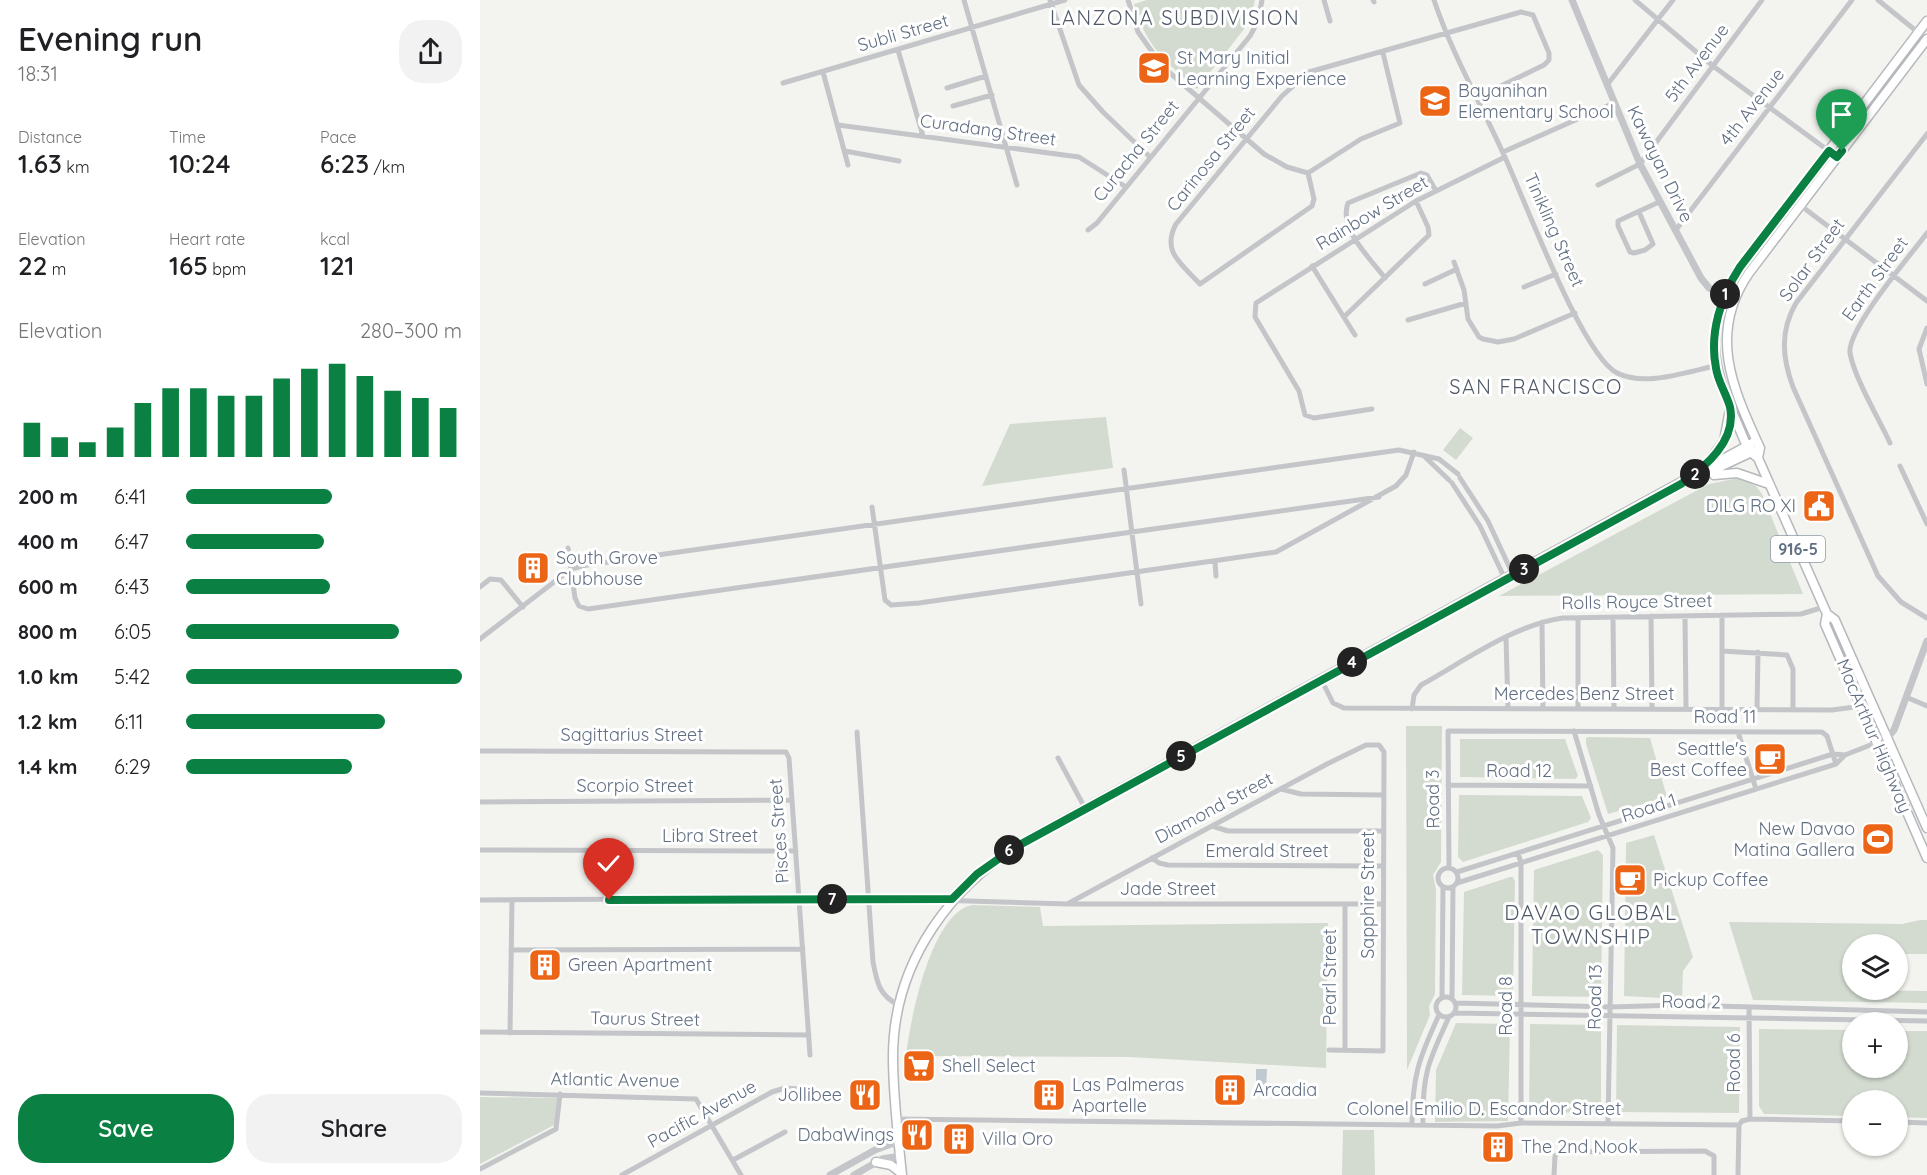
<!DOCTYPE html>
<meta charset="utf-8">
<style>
:root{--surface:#fff;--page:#f2f2f2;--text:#202124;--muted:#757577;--accent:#0b8043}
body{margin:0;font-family:Quicksand,sans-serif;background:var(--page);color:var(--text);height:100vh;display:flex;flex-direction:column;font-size:22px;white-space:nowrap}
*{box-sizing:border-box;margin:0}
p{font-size:20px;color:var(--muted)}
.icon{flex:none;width:33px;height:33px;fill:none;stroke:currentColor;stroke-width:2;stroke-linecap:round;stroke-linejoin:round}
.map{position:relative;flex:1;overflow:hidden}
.side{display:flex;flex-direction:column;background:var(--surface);width:480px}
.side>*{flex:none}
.controls{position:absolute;left:1362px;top:934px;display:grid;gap:12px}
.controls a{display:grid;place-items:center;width:66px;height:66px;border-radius:50%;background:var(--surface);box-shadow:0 2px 4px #0004;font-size:30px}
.pin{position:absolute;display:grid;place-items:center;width:51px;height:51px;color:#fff;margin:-62px -26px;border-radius:50% 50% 50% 0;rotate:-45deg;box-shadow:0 0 6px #0007}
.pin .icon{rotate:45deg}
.km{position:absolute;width:30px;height:30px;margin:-15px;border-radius:50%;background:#222;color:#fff;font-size:16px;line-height:30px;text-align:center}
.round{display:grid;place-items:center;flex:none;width:63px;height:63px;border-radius:24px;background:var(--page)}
.head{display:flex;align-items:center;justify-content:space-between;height:102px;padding:0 18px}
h1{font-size:33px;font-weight:600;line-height:45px}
.stats{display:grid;grid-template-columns:repeat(3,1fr);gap:9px;height:102px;padding:6px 18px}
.stats div{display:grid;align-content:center}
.stats b{font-size:26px;font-weight:600}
.stats small{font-size:16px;font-weight:400}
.stats p{font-size:16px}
.chart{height:168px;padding:12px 18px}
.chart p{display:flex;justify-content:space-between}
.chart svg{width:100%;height:108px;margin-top:6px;stroke:var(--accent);stroke-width:6}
.cta{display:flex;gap:12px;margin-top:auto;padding:12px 18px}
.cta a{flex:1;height:69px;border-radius:24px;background:var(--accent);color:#fff;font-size:24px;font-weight:600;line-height:69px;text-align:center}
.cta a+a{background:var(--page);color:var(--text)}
ul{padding:0 18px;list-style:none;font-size:20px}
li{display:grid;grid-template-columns:96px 72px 1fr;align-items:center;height:45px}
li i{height:15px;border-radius:8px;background:var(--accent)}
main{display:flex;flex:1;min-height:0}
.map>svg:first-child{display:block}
</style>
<main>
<section class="side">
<div class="head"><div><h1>Evening run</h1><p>18:31</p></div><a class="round"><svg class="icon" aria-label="share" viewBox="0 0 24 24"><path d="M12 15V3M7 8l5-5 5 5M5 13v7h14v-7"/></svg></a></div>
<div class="stats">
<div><p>Distance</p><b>1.63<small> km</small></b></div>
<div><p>Time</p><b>10:24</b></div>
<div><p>Pace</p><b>6:23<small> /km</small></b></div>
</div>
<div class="stats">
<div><p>Elevation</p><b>22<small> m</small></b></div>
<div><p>Heart rate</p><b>165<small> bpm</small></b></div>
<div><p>kcal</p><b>121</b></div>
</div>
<div class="chart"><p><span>Elevation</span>280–300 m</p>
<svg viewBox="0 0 160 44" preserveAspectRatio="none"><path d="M5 44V30M15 44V36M25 44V38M35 44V32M45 44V22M55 44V16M65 44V16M75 44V19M85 44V19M95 44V12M105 44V8M115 44V6M125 44V11M135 44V17M145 44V20M155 44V24"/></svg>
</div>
<ul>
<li><b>200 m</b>6:41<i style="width:53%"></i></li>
<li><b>400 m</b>6:47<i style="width:50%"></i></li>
<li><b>600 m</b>6:43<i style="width:52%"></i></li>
<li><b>800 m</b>6:05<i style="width:77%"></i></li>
<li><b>1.0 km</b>5:42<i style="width:100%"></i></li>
<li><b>1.2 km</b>6:11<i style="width:72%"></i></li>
<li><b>1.4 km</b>6:29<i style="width:60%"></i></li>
</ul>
<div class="cta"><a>Save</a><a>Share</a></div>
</section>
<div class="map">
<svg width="1447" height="1175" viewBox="0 0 1447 1175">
<rect width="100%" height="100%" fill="#f3f4ef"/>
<path fill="#d3dbd0" d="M667 0H775L771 17 765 28 717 89C685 62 666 46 654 4Z
M626 417 633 468 502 486 530 424Z
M980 428 993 438 976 460 963 450Z
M1258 478 1276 486 1282 494 1323 594 1019 596 1229 484Z
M926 726H962L961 862 953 875 956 889 955 994 949 1006 950 1015 927 1070Z
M1109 737 1170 738 1187 797 1128 814 1106 744V738Z
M980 739H1085L1098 776 1095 779 980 777Z
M979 795 1102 796 1111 818 1108 822 983 862 978 857Z
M1174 835 1213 957 1203 971 1202 999 1144 996 1146 843Z
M1118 850 1123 855 1121 997 1052 996 1054 870Z
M1030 877H1033L1035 882 1033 996 982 995 984 892Z
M492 905 560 907 563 926 848 923 846 1068 650 1057 426 1056C430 1020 451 913 492 905Z
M1440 920H1447V954H1418V945H1372V990L1447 991V1003L1273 1000 1249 922 1422 924Z
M976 1023 1030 1024 1028 1121 955 1122 956 1070Z
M1050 1024 1121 1025V1113L1049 1112Z
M1137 1025 1260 1027 1259 1113 1136 1112Z
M1279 1029 1372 1030V1068H1418V1031H1447V1118L1418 1117V1101H1372V1116L1284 1114 1279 1106Z
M0 1097 77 1098 76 1124 0 1164Z
M863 1130H894L895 1175H862Z"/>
<path fill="#c0c9d0" d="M776 1069H787L786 1091H776Z"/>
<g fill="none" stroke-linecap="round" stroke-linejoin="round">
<defs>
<path id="primary" d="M1447 21 1256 273C1223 329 1232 368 1257 423 1263 436 1266 450 1278 458L1347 614 1355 620 1447 828
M1278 458 1280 448C1253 389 1227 334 1269 273L1447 39
M1227 464 1244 441 1250 409
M1234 475 1257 473 1289 484
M1210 481 1274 451
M1347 614 1345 624 1447 858
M396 1162 411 1165 421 1173
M422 1175C418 1136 413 1096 413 1057 413 961 472 882 553 837L1276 441"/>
</defs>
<use href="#primary" stroke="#b5b8bc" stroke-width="11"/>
<path stroke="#c3c5c9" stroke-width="5" d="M484 0 537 185
M570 0 599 85 623 112 670 157
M648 0 658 32 683 67 784 154 807 167 828 173
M844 0 850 21
M893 0 894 2
M954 0C972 54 1000 102 1023 153 1044 197 1101 354 1137 373 1165 387 1206 372 1235 366
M1155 0 1233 66 1357 157
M1398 0 1440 34
M418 50 443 136
M343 72 368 165
M303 83 585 0
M1127 85 1193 0
M467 88 506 76
M473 106 512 95
M358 125 599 157 646 187
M1447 134 1316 303C1300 331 1302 357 1313 387L1398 576 1421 602 1447 618
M365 151 419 161
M1023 152 1134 103
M828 173 834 199 832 206 720 284C702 264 681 252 696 224L802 96 829 72 1041 12 1053 15 1069 53V60L1064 65 996 98
M828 173 881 139 920 123 903 53
M1118 185 1160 164 1282 0
M1312 199 1447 301
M1159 212 1173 244 1165 250 1154 253 1150 252 1138 226V221L1179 202
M608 230 617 223 770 36 778 21 782 0
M1195 231 1372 0
M974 262 984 290 988 319 999 337 1003 339 1018 342 1034 339 1095 313
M832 266 875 335
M905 278C891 259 858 229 868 203L941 173 947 175 956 191
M945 284 977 269
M1044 287 1076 274
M865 316 949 235 948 227 936 201
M928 320 986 303
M1447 328 1439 349 1447 384
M892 409 834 418 825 415 819 391 775 317 776 303 936 201 1025 157
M1410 443C1399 419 1374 377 1370 353 1367 329 1430 256 1447 233
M944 456 969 480
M1420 466 1447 524
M644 470 661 604
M980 478 1008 521 1033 575
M972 483 1000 526 1025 579
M392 507 405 600 411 605 439 603 796 552 916 486 926 475 934 452
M88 548 95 598 99 606 108 609 899 497
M735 562 736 576
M0 587 10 579 21 580 43 607
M1242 615V709
M1171 616 1172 709
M1205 616 1206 709
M1133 617 1134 709
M1062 622 1063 709
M1026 638 1028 709
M0 639 91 569 107 565 919 450 959 459 978 474
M1242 651 1307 655 1313 669V710
M841 679 853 703 864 708 1352 710 1382 706
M1426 697 1447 706
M932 709 934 695 941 685C983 662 1035 624 1083 618L1321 614 1344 607
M1098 709V618
M1277 710 1278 652
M1094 731 1119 815 1133 848 1128 1123
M377 732 393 962C397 982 399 996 419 1005
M1258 732 1276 789
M0 751 306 752 309 758 330 1055
M578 758 605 808
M968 785 1111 786
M801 789 821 794 904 795
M0 802 311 800
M732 826 748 831H903
M0 850 316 851
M1038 853 1041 863V1123
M672 858 679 863 688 865 903 866
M969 867 968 731 1342 732 1347 736 1356 764
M958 878a10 10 0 1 1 20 0a10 10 0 1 1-20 0Z
M977 872 1353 754 1365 755 1398 742
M977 883 1356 764 1365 755
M0 900 390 898 588 904H903
M589 903 847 764 886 745H899L904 752 903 1051 849 1050
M31 950 323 949
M956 1007a10 10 0 1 1 20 0a10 10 0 1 1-20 0Z
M962 997 963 887
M972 999 973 887
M975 1003 1130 1007 1198 1005 1447 1012
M1269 1007 1270 1119
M975 1013 1447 1021
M0 1032 329 1035
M30 1033 32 900
M865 1050V904
M0 1093 216 1099 261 1175
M417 1119 1017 1126 1041 1123 1259 1125 1262 1121 1270 1119 1372 1121
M1418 1122 1447 1123
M932 1125C932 1077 939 1058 959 1015
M943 1125C942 1075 948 1062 969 1017
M253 1160 305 1132
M0 1169 76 1129 80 1094
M142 1175 292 1092 305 1088 319 1089
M1074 1175 1075 1156 1080 1152 1225 1151 1234 1156V1175
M1258 1175 1259 1125"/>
<path stroke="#c3c5c9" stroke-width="7" d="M1092 0 1160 164 1221 278 1229 288 1244 296
M1398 742 1408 737 1414 730 1447 641
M350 1175 395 1150 419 1141
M374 1175 402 1159 420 1156"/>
<use href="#primary" stroke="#fff" stroke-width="8"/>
</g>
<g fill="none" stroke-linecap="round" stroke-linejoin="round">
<defs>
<path id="route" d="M129 900 472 899 497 874 534 848 1201 484C1225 467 1257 441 1250 407 1246 393 1238 382 1236 368 1229 333 1241 296 1260 267L1349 151 1357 157 1362 151"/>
</defs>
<use href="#route" stroke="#fff" stroke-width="12"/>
<use href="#route" stroke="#0b8043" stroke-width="8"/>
</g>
<defs>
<symbol id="school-square" viewBox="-11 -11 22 22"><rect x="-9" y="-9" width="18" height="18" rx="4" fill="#ec6516" stroke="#fff"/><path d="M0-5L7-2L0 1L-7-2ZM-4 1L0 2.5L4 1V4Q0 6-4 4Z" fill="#fff"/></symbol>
<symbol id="civic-square" viewBox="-11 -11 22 22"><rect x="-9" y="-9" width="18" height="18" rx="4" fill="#ec6516" stroke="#fff"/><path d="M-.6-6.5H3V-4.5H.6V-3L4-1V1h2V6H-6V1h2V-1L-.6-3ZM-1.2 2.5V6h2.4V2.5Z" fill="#fff"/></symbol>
<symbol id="building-square" viewBox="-11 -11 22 22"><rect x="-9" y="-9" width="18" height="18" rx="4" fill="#ec6516" stroke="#fff"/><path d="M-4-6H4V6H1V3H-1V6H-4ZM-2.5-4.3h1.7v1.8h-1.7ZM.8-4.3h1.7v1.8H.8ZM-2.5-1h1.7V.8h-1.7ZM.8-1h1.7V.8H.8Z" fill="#fff"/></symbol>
<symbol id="cafe-square" viewBox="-11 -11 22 22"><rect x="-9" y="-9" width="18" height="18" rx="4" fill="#ec6516" stroke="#fff"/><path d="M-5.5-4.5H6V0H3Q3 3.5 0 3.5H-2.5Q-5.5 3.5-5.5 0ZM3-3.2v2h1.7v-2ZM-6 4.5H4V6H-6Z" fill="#fff"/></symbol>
<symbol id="stadium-square" viewBox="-11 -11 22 22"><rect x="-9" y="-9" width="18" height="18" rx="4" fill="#ec6516" stroke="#fff"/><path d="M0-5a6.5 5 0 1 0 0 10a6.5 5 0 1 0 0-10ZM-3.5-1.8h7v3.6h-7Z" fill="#fff"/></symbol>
<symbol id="supermarket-square" viewBox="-11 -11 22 22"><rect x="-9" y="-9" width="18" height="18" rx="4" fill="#ec6516" stroke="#fff"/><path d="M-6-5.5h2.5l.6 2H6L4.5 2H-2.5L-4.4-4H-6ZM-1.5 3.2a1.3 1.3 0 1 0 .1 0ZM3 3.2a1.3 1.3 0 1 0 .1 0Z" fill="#fff"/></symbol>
<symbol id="restaurant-square" viewBox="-11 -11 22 22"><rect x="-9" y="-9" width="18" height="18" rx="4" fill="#ec6516" stroke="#fff"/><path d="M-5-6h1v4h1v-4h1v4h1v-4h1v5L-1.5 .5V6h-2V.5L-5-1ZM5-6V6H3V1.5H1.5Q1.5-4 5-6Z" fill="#fff"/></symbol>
</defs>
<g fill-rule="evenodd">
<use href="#school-square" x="655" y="49" width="38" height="38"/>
<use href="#school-square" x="936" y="82" width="38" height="38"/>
<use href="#civic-square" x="1320" y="487" width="38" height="38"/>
<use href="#building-square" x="34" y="549" width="38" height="38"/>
<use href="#cafe-square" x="1271" y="740" width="38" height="38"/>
<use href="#stadium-square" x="1379" y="820" width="38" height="38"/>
<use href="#cafe-square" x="1131" y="861" width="38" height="38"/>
<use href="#building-square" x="46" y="946" width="38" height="38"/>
<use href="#supermarket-square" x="420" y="1047" width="38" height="38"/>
<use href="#building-square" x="731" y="1071" width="38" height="38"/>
<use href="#restaurant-square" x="366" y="1076" width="38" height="38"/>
<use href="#building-square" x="550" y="1076" width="38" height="38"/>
<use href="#restaurant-square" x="418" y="1116" width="38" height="38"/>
<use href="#building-square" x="460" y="1120" width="38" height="38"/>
<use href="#building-square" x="999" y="1128" width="38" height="38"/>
</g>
<g text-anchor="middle" stroke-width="6" stroke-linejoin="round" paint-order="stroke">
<rect fill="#fff" stroke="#909aa8" stroke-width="1.5" x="1291" y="536" width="54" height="26" rx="4.5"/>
<g font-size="16" font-weight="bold" fill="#616f82">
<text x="1318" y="555">916-5</text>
</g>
<g font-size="18" fill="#616f82" stroke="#fff">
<text transform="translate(423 33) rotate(-16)" y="6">Subli Street</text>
<text transform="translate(1217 63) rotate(-53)" y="6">5th Avenue</text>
<text transform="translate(1272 107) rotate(-52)" y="6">4th Avenue</text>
<text transform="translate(508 130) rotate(8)" y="6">Curadang Street</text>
<text transform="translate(656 151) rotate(-51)" y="6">Curacha Street</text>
<text transform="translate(731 159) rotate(-51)" y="6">Carinosa Street</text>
<text transform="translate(1180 164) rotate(64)" y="6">Kawayan Drive</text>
<text transform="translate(892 213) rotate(-31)" y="6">Rainbow Street</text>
<text transform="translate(1074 230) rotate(66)" y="6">Tinikling Street</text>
<text transform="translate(1332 260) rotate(-54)" y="6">Solar Street</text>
<text transform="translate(1395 279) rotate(-54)" y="6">Earth Street</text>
<text transform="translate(1157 602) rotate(-1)" y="6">Rolls Royce Street</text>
<text x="1104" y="700">Mercedes Benz Street</text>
<text x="1245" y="723">Road 11</text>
<text x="152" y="741">Sagittarius Street</text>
<text transform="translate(1394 736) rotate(67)" y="6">MacArthur Highway</text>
<text x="1039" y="777">Road 12</text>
<text x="155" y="792">Scorpio Street</text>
<text transform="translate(953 799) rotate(-91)" y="6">Road 3</text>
<text transform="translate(734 808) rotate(-28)" y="6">Diamond Street</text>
<text transform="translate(1169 808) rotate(-18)" y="6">Road 1</text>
<text transform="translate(299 831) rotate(-94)" y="6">Pisces Street</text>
<text x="230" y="842">Libra Street</text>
<text x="787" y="857">Emerald Street</text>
<text x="688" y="895">Jade Street</text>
<text transform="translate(888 895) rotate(-90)" y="6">Sapphire Street</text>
<text transform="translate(850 977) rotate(-90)" y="6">Pearl Street</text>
<text transform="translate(1115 997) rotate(-89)" y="6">Road 13</text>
<text transform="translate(1211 1002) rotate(1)" y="6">Road 2</text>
<text transform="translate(1026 1006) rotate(-90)" y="6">Road 8</text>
<text transform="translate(165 1019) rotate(1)" y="6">Taurus Street</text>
<text transform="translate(1254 1063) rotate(-90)" y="6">Road 6</text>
<text transform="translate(135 1080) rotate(1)" y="6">Atlantic Avenue</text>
<text x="1004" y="1115">Colonel Emilio D. Escandor Street</text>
<text transform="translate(222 1114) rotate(-29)" y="6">Pacific Avenue</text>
</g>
<g font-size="18" fill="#616f82" stroke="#fff" text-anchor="start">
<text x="697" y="64">St Mary Initial<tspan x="697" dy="21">Learning Experience</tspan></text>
<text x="978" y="97">Bayanihan<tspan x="978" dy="21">Elementary School</tspan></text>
<text x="1316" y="512" text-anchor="end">DILG RO XI</text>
<text x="76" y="564">South Grove<tspan x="76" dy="21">Clubhouse</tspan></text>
<text x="1267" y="755" text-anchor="end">Seattle's<tspan x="1267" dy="21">Best Coffee</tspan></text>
<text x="1375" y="835" text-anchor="end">New Davao<tspan x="1375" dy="21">Matina Gallera</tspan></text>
<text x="1173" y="886">Pickup Coffee</text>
<text x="88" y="971">Green Apartment</text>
<text x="462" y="1072">Shell Select</text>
<text x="592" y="1091">Las Palmeras<tspan x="592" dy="21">Apartelle</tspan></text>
<text x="773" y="1096">Arcadia</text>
<text x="362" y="1101" text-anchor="end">Jollibee</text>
<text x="414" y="1141" text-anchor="end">DabaWings</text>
<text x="502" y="1145">Villa Oro</text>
<text x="1041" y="1153">The 2nd Nook</text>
</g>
<g font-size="20" letter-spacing="1.5" fill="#4f5967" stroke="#fff">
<text x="695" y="25">LANZONA SUBDIVISION</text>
<text x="1056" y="394">SAN FRANCISCO</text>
</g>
<g font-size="21" letter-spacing="1.5" fill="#4f5967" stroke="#fff">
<text x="1111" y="920">DAVAO GLOBAL<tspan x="1111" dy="24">TOWNSHIP</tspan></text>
</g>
</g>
</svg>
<div class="controls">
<a><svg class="icon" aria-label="layers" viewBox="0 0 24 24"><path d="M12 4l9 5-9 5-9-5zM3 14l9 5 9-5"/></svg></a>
<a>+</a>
<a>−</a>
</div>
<div class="pin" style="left:1362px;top:151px;background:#1e9e55"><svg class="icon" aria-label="arrive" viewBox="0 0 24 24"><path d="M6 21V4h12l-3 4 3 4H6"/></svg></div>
<div class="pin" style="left:129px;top:900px;background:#d93025"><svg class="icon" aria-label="check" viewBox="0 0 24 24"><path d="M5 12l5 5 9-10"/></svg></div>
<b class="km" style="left:1245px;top:294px">1</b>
<b class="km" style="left:1215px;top:474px">2</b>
<b class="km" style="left:1044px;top:569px">3</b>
<b class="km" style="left:872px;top:662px">4</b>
<b class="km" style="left:701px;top:756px">5</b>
<b class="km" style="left:529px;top:850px">6</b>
<b class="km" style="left:352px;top:899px">7</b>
</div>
</main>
